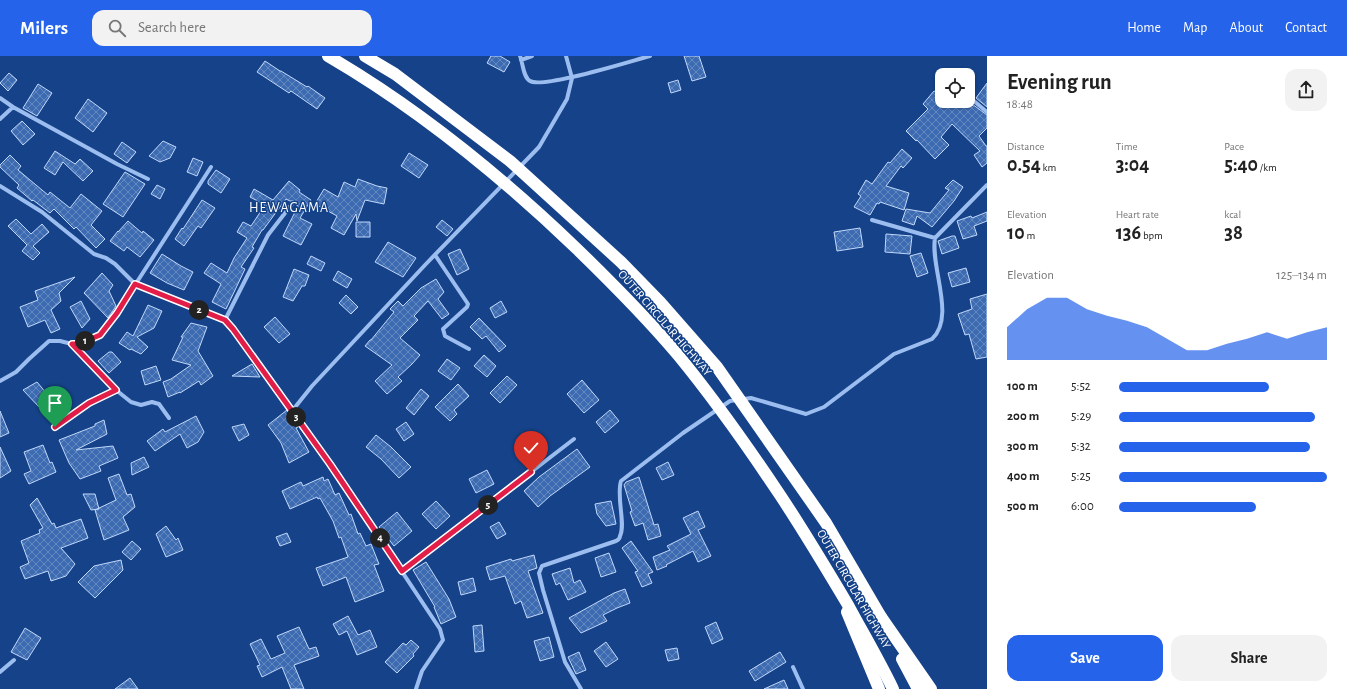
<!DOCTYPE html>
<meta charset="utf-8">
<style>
:root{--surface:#fff;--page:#f2f2f2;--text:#222;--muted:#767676;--accent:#2563eb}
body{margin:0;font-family:"Alegreya Sans",sans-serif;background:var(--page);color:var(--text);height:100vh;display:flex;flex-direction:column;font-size:15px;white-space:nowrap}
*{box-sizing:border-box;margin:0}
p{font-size:13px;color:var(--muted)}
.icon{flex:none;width:22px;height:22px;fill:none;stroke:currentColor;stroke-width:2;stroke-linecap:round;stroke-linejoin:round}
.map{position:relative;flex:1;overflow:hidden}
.sheet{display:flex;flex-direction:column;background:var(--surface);width:360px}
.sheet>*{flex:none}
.tools{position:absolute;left:935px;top:12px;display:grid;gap:8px}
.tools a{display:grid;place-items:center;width:40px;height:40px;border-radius:8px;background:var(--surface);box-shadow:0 1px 3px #0004;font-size:20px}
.pin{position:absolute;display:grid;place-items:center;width:34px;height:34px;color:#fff;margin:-41px -17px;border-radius:50% 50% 50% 0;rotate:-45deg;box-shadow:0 0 4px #0007}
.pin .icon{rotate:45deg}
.km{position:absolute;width:20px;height:20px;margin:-10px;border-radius:50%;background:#222;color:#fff;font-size:11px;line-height:20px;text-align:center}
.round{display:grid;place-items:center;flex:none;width:42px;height:42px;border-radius:12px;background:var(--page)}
.overview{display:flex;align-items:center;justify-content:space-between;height:68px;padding:0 20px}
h1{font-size:22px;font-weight:700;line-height:30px}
.metrics{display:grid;grid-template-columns:repeat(3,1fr);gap:6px;height:68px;padding:4px 20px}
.metrics div{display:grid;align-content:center}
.metrics b{font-size:20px;font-weight:700}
.metrics small{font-size:11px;font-weight:400}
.metrics p{font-size:11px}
.chart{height:112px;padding:8px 20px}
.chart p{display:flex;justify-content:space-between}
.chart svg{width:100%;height:72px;margin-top:4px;fill:var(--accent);opacity:.7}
.button{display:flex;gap:8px;margin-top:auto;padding:8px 20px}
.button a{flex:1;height:46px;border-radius:12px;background:var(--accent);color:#fff;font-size:16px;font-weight:700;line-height:46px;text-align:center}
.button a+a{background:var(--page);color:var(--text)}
ul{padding:0 20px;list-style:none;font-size:13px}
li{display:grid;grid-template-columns:64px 48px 1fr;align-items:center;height:30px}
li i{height:10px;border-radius:5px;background:var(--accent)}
header{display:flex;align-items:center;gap:24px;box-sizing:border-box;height:56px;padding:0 20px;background:var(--accent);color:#fff}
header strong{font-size:19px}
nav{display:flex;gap:22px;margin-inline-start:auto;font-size:14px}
.search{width:280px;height:36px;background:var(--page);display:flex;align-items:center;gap:10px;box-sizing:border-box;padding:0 14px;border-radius:12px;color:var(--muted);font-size:15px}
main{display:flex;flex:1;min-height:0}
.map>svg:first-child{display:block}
</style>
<header>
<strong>Milers</strong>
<div class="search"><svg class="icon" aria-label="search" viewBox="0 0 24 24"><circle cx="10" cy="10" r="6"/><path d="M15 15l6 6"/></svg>Search here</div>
<nav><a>Home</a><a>Map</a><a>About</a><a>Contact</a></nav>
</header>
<main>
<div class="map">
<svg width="987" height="633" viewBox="0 0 987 633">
<defs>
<pattern id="building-cross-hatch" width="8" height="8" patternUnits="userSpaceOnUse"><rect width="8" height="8" fill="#3d6bb2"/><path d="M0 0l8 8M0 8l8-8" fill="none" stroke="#6489c1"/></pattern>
</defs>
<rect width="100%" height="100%" fill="#154288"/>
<path fill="url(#building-cross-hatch)" stroke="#c1d8fb" d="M491 0H500L510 6 504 16 487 7Z
M684 0H699L706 21 692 25Z
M265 5 280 15H281L307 31 308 30 325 42 317 53 291 35 289 37 257 16Z
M9 17 17 24 8 35 0 27Z
M678 24 681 34 671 37 668 27Z
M987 27V51L976 42Z
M38 28 52 37 37 60 23 52Z
M942 28V45H968L987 59V72L979 80 986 90H987V107L982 111 974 99 980 95 952 68 941 81 949 89 935 103 917 84 916 85 906 75 928 53 923 48 934 35 936 36Z
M88 43 107 57 93 76 75 62Z
M22 65 35 78 23 89 11 75Z
M163 85 176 91 170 102 160 106 149 100Z
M122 86 136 96 127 107 114 98Z
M902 93 912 102 903 112 901 110 886 130 909 137 904 154 880 146 879 148 877 147 870 159 854 151 861 140 858 138 866 124 872 128 888 106 890 107Z
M55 95 75 108 80 103 93 115 83 125 63 106 55 119 44 112Z
M409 97 428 109 419 122 401 110Z
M10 99 21 110 18 114 48 139 50 136 70 152 81 138 102 155 91 169 105 183 96 192 76 171 74 173 54 153 50 157 33 144 32 145 17 132 19 129 0 111V109Z
M193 102 203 106 197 120 187 116Z
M216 114 230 123 221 137 208 128V125Z
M125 116 145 128 123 161 103 148Z
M358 123 377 130 387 132 384 148 365 144 357 165 356 158 344 179 331 172 337 160 315 148 324 133 338 141 344 126 355 131Z
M953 124 963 131 954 145 932 171 917 160 914 169 902 165 906 153 930 157 949 134 945 132Z
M289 125 300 134 299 136 311 144 300 162 312 168 301 189 283 180 298 150 295 148 294 145H290L286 143 263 174H262L252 191 254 192 241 211 245 213 226 253 212 246 221 228 204 217 211 207 227 217 234 202 247 182 237 176 243 166 251 170 265 149 250 141 254 133 273 144Z
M157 129 165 133 160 143 151 138Z
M202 144 215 152 201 172 198 170 184 190 175 183 182 172 183 173Z
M987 156V165L974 170 977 179 963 183 957 165 971 160 972 162Z
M16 163 31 178 42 168 49 176 33 190 40 197 33 204 22 195 27 189 8 170Z
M442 164 453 173 447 180 436 171Z
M128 165 142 177 143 175 154 184 140 201 127 191 124 195 110 185 118 175V176Z
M356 166H370V181H356Z
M860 172 863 191 837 195 834 176Z
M886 178 912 180 910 198 885 196Z
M952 180H955L959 192 942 198 938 185Z
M388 186 416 202 403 221 375 206Z
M460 193 469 213 457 219 448 198Z
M921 197 928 217 917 221 910 200Z
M162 198 181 210 193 216 184 234 167 227 150 217Z
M311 200 325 207 321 215 307 208Z
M966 212 970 226 952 231 948 217Z
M294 213 309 219 305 230H302L293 245 283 241Z
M338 215 352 223 347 232 333 224Z
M102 217 113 229 109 235 116 250 108 262 84 237Z
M75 221 59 237 61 245 51 254 60 273 51 277 45 264 28 271 20 251 38 244 35 235Z
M436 223 444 236 438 243 449 258 442 263 428 245 414 260 418 264 400 282 420 299 412 308 398 321 402 325 387 338 375 325 392 309 365 290 370 284H371L394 256 390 253 398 245 403 250 421 232Z
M987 238V301L976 303 969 278 965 279 958 258 972 253 970 243Z
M346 239 358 251 351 258 339 247Z
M81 245 90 263 82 272 70 251Z
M501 245 507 256 495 262 490 252Z
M148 249 162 255 154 272 137 281 148 291 141 298 131 293 130 294 119 287 127 276 133 280Z
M275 261 290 278 279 287 264 271Z
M479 262 506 290 499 296 486 280 482 283 470 271Z
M191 267 207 271 198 295 213 320 201 329 199 325 180 337V336L168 341 163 326 171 323 191 309 172 304 183 281H181Z
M109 296H112L121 306 109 317 98 305Z
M484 299 496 310 487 321 474 310Z
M447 303 460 312 451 324 438 315Z
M252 308 260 321 232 320Z
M156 310 161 324 145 329 141 315Z
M507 320 517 329 500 347 490 337Z
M582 324 599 344 584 357 567 338Z
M37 326 52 344 40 352 23 334Z
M458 328 469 340 454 354 457 358 450 365 435 351Z
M421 333 429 340 414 359 406 352Z
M287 354 298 371 296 372 309 396 289 407 281 387 268 369Z
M610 354 619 365 605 377 596 366Z
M0 355 9 377 0 381Z
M196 360 204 376 198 386 187 392 180 378 155 395 147 385 163 373 165 376Z
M104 364 107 378 76 394 113 390 118 402 99 410 101 415 80 423 69 407 59 384 95 370V368Z
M406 366 414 378 404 385 396 373Z
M244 368 249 379 239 385 232 371Z
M376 379 391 391 411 411 399 422 381 403 366 391Z
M534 382 540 397 521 404 516 389Z
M43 389 50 407 52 406 56 416 29 428 24 418 31 415 24 396Z
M0 391 11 415 0 422Z
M577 393 590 411 550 440 538 451 524 435 539 421Z
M144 401 149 411 132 419 131 407Z
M668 406 674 419 662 424 656 412Z
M487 414 494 428 476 437 469 423Z
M119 418 127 439 131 438 135 451 123 461 129 474 104 484 95 454 116 444 108 422Z
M323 421 324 425 328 423 335 439 339 437 349 459 351 458 358 478 360 477 366 490 371 488 379 508 374 509 384 535 355 546 346 521 323 530 316 512 348 501 341 481 339 482 333 465 320 442 318 443 317 441 290 453 282 435 301 426 303 430Z
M639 421 654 469 658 468 661 480 648 484 643 467 635 470 630 456 632 455 624 429 626 426Z
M83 438H95L99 453 91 454Z
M37 442 52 468 54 467 56 472 81 463 88 482 61 492 75 508 66 520 51 525 48 515 25 523 20 511 29 507 21 485 40 477 39 474 43 472 30 449Z
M436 445 450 460 436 473 422 458Z
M611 445 616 468 606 470 597 458 595 448Z
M698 455 705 471 698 474 711 500 698 506 693 495 666 509 667 510 657 514 653 501 670 494 667 490 691 478 683 462Z
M397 456 412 475 394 490 379 471Z
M499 466 506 478 497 483 490 471Z
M166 470 176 484 178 482 183 494 166 501 156 478Z
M287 477 291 486 280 490 276 481Z
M132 485 141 493 131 504 122 496Z
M631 485 653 516 648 518 652 527 642 531 635 516 638 515 622 492Z
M609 497 616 516 601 521 595 502Z
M534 499 537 512 528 515 543 557 527 562 521 545 515 548 505 520 490 524 486 511 511 503 512 505Z
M121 504 123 514 95 542 78 526 94 510Z
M426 506 449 543 456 561 441 568 434 551H435L413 514Z
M570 512 574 527 580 524 586 536 568 544 560 527 556 529 552 518Z
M473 522 476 535 461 539 458 526Z
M625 533 630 547 617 552 603 559 607 565 581 577 569 562 614 537Z
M348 560 358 579 370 574 377 591 357 599 347 575 339 579 333 568Z
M716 566 723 583 712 588 705 571Z
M482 569 484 595 475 596 473 570Z
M299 571 309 593 316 591 319 600 294 609 304 633H291L282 611 262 621 257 610 260 609 250 588 261 583 271 603 285 597 277 580Z
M25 572 41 582 27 604 11 596Z
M549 581 554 601 540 605 534 585Z
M411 584 419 591 413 598 414 600 397 617 385 606 403 587 406 589Z
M606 586 618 603 606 611 594 595Z
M677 592 679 603 668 605 665 594Z
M579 596 586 614 576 618 568 601Z
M780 596 786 606 755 625 749 615Z
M130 622 138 633H115Z
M784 624 788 633H764Z"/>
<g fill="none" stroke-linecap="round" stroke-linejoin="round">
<path stroke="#9bbdef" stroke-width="4" d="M520 0C523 7 523 21 530 25 543 33 631 5 650 0
M521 4 532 0
M968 40 987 56
M0 42 13 51 117 108 148 123
M0 63 13 51
M0 130 42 156 94 198 106 202 115 208 135 228 225 264 233 273C305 372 373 471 440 573L443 584 422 615 416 633
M872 164 935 182
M435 199 468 248 467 251 443 273 445 280 469 293
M225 264 268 179 292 148
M72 288 116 334 131 346 141 349 152 346 159 348 169 362
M0 325 16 316 29 303 49 285H60L72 288H79L100 279 117 257 211 111
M292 355 312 330 425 209 539 91 567 43 572 22 566 0
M55 371 89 347 116 334
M402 515 574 383
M793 611 803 633
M0 616 14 604
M581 633 565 606 543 534 539 517 542 510 616 485C618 484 620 482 620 480 626 468 616 441 621 425L683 377 730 345 751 342 806 358 824 351 894 298 932 283C956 261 930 211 935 182L987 129"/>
<path stroke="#fff" stroke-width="12" d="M847 556 879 633
M881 561 931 633
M902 603 918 633"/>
<path stroke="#fff" stroke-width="12" d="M328 0C419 53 501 120 577 193 612 227 647 262 678 299 715 344 748 391 780 439 804 475 826 512 848 549 863 577 879 604 893 633
M365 0 395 18 510 105 621 206 660 246 717 311 826 467 881 561"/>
</g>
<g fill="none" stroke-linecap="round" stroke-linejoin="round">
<defs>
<path id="route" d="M55 371 89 347 116 334 72 288H79L100 279 117 257 135 228 225 264 233 273 330 408 402 515 531 416"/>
</defs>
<use href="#route" stroke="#fff" stroke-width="8"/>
<use href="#route" stroke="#e11d48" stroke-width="5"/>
</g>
<g text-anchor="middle" stroke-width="3" stroke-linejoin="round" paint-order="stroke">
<g font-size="12" fill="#fff" stroke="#154288">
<text transform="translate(665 267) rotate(49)" y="4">OUTER CIRCULAR HIGHWAY</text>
<text transform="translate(854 533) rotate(60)" y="4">OUTER CIRCULAR HIGHWAY</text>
</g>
<g font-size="14" letter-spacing="1" fill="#fff" stroke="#154288">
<text x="289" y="156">HEWAGAMA</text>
</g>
</g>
</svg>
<div class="tools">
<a><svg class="icon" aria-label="locate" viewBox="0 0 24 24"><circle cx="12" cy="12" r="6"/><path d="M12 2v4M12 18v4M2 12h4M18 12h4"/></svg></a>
</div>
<div class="pin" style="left:55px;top:371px;background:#1e9e55"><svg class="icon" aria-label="arrive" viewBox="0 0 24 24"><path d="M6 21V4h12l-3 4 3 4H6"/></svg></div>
<div class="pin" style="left:531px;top:416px;background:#d93025"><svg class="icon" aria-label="check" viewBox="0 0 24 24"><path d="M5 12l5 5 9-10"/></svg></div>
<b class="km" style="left:85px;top:285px">1</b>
<b class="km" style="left:199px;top:254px">2</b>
<b class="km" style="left:296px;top:361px">3</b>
<b class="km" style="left:380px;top:482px">4</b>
<b class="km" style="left:488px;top:449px">5</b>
</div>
<section class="sheet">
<div class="overview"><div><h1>Evening run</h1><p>18:48</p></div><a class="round"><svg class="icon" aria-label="share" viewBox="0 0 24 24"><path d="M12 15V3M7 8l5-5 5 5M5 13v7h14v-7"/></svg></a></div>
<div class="metrics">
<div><p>Distance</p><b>0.54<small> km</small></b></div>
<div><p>Time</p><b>3:04</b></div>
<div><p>Pace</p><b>5:40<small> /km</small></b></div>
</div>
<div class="metrics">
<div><p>Elevation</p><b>10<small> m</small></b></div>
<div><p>Heart rate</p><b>136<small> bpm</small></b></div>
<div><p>kcal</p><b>38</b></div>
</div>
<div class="chart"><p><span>Elevation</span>125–134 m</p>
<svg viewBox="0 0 160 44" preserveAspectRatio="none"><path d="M0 44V24L10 13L20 6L30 6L40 13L50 17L60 20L70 24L80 31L90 38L100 38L110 34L120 31L130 27L140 31L150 27L160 24V44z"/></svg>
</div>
<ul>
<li><b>100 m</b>5:52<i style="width:72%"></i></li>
<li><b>200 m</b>5:29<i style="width:94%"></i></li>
<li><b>300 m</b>5:32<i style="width:92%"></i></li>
<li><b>400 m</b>5:25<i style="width:100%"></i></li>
<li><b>500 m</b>6:00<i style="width:66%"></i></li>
</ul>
<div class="button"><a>Save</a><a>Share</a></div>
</section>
</main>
